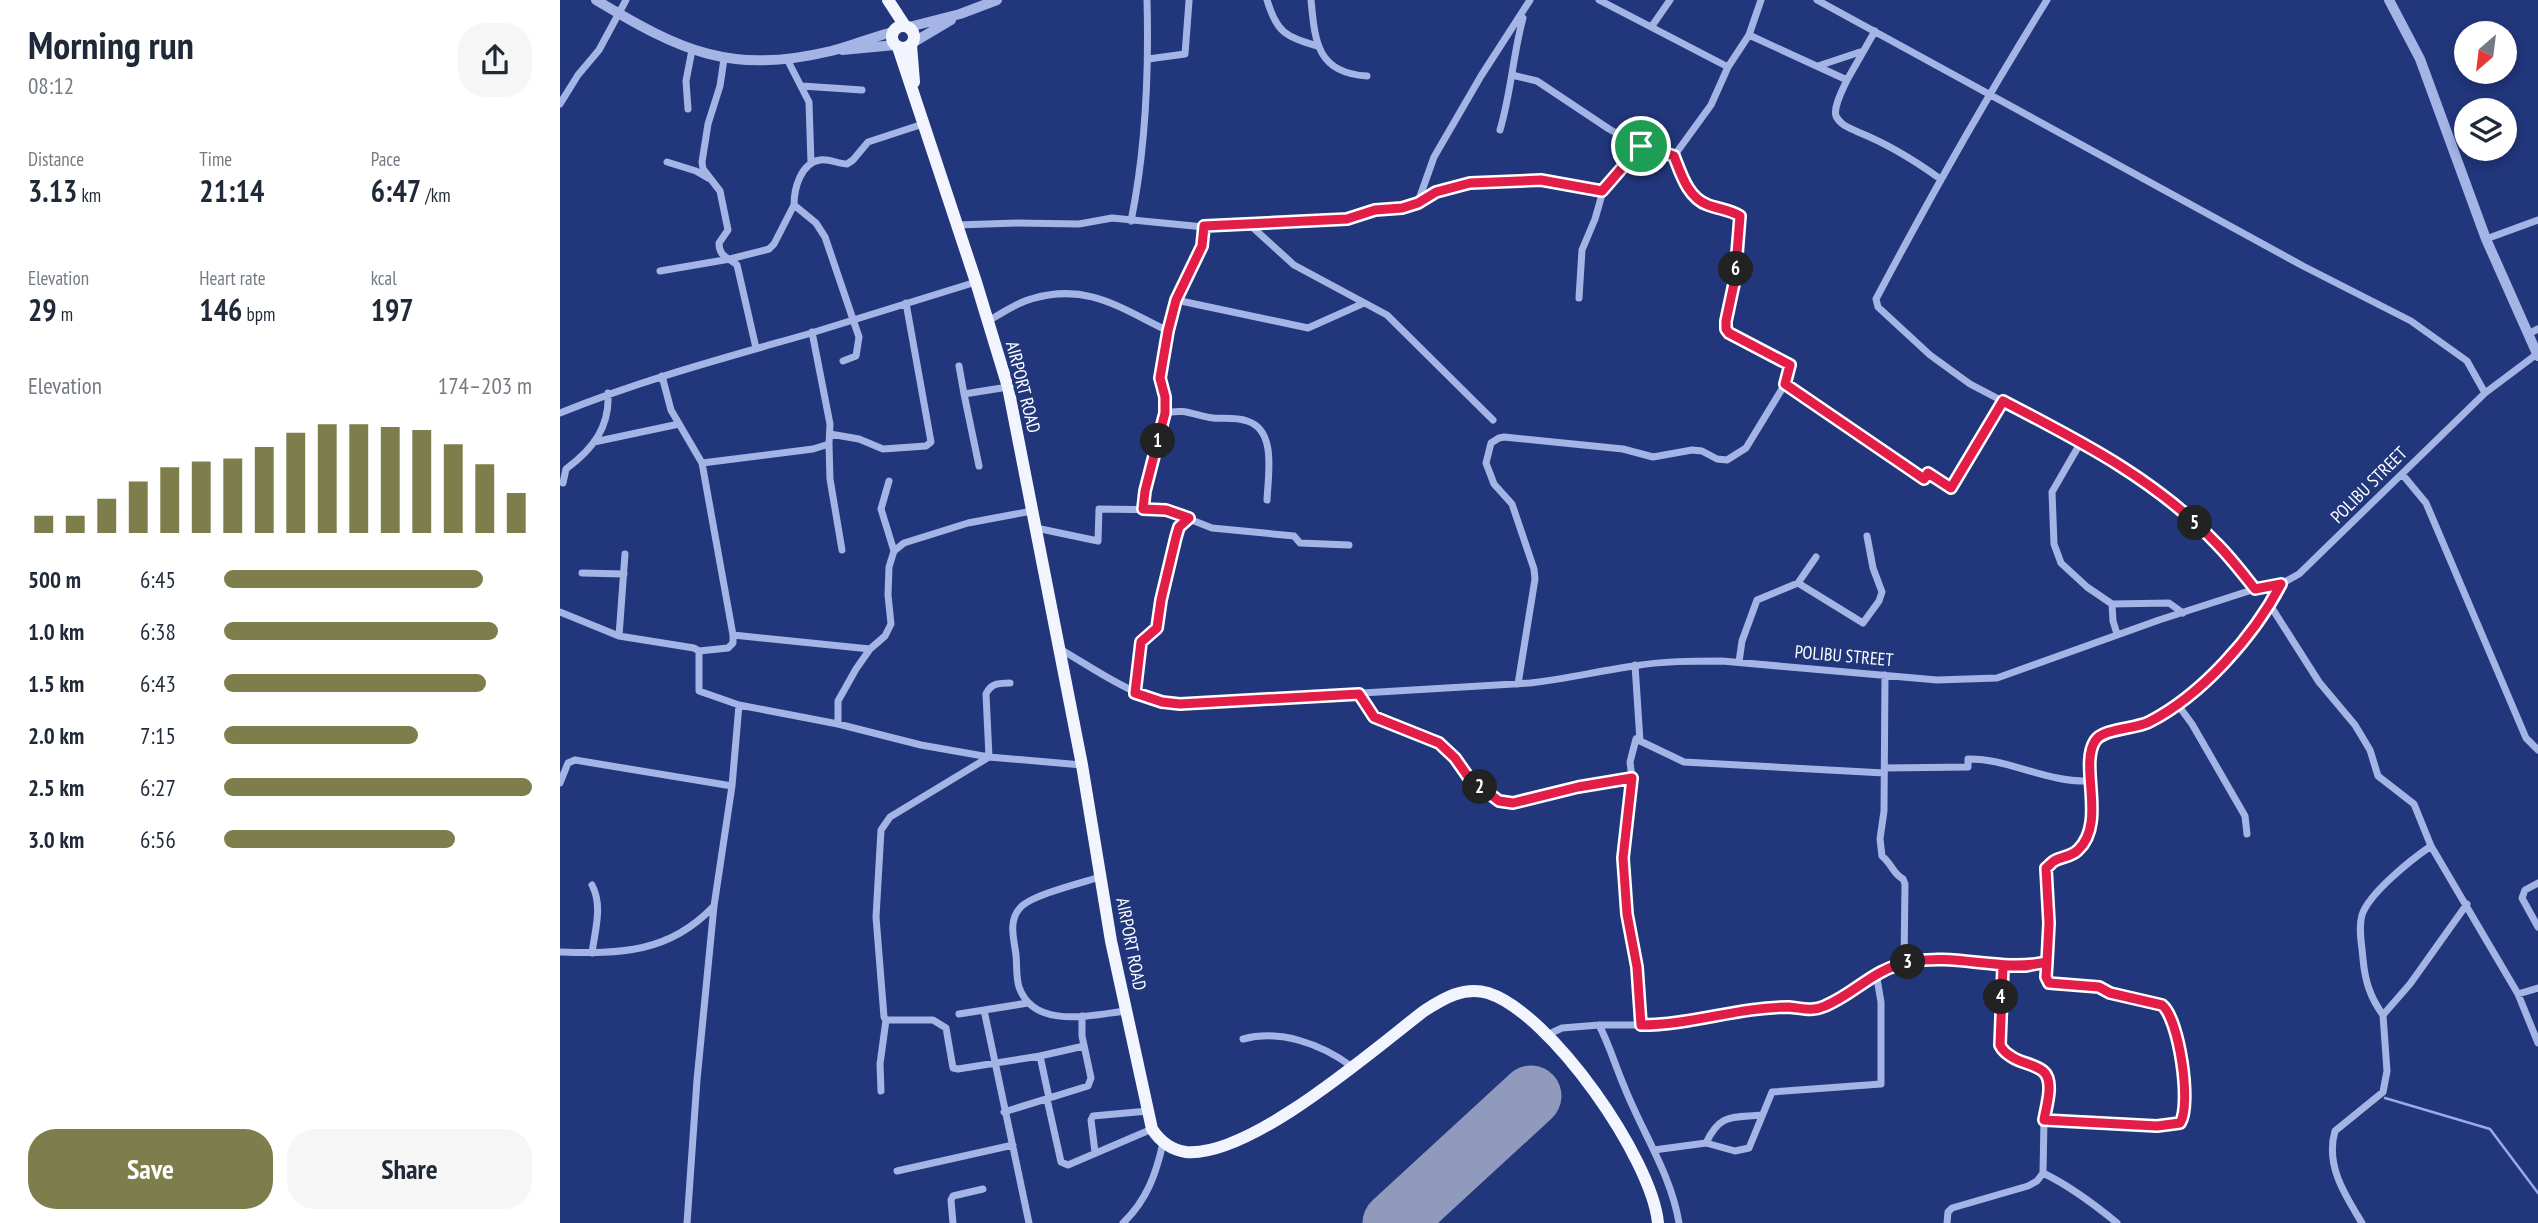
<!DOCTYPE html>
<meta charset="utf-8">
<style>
:root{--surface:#fff;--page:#f6f6f7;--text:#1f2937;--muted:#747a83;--accent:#7e7e4c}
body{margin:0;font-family:"PT Sans Narrow",sans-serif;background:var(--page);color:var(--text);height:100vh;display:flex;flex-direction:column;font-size:26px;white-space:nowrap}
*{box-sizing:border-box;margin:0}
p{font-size:23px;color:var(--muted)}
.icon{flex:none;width:38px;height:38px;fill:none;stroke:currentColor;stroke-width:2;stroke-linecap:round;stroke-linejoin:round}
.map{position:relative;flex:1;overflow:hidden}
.details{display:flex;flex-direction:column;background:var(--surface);width:560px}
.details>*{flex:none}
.needle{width:46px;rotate:208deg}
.controls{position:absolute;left:1894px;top:21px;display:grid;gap:14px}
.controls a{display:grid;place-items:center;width:63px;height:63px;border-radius:50%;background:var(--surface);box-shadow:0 4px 10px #0003;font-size:35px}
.pin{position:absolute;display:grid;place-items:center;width:60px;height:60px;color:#fff;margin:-30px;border:4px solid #fff;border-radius:50%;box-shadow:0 2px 7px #0007}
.km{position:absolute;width:35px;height:35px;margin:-18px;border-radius:50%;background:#222;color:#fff;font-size:19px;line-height:35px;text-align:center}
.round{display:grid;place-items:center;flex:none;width:74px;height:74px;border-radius:28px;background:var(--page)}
.overview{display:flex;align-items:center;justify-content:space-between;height:119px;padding:0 28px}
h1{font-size:38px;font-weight:700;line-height:52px}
.stats{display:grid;grid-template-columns:repeat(3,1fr);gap:10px;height:119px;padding:7px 28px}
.stats div{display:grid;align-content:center}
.stats b{font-size:30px;font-weight:700}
.stats small{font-size:19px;font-weight:400}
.stats p{font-size:19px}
.chart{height:196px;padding:14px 28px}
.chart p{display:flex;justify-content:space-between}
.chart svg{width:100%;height:126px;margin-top:7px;stroke:var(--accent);stroke-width:6}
.action{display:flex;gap:14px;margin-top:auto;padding:14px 28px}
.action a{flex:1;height:80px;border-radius:28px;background:var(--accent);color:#fff;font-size:28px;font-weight:700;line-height:80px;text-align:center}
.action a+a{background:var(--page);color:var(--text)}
ul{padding:0 28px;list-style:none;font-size:23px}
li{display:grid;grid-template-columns:112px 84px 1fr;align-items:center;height:52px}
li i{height:18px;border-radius:9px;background:var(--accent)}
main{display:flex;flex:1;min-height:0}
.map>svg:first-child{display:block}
</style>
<main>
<section class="details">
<div class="overview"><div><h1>Morning run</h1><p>08:12</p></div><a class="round"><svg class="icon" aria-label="share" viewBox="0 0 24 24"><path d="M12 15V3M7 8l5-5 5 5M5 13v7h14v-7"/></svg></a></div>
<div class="stats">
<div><p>Distance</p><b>3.13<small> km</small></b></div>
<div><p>Time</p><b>21:14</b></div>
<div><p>Pace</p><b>6:47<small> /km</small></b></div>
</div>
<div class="stats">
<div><p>Elevation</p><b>29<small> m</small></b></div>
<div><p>Heart rate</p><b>146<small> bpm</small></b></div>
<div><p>kcal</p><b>197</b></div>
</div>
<div class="chart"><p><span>Elevation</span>174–203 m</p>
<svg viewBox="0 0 160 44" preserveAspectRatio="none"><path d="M5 44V38M15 44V38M25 44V32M35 44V26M45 44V21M55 44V19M65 44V18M75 44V14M85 44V9M95 44V6M105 44V6M115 44V7M125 44V8M135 44V13M145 44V20M155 44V30"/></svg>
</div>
<ul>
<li><b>500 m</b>6:45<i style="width:84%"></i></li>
<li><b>1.0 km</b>6:38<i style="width:89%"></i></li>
<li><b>1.5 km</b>6:43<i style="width:85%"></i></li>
<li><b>2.0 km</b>7:15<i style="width:63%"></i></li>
<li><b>2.5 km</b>6:27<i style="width:100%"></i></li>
<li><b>3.0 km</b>6:56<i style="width:75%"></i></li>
</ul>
<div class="action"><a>Save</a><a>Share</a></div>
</section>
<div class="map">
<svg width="1978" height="1223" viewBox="0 0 1978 1223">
<rect width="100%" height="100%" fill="#21367b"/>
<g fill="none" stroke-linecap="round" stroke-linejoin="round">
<path stroke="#97ace7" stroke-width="2.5" d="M1825 1098 1930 1129 1978 1193"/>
<path stroke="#909abd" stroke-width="61" d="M833 1223 971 1096"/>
<path stroke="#a4b4e5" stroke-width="7" d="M707 0C717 33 725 36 757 46
M751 0C755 42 757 73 807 76
M1039 0 1168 67
M1201 0 1189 35 1168 67 1151 105 1114 156C1130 198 1135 201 1177 213L1181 219 1176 279 1166 329 1174 336 1230 365 1225 384 1364 479 1368 473 1391 488 1443 401
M1257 0 1743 266 1851 321 1907 361 1925 393
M1487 0C1426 98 1370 197 1316 299L1318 307 1370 355 1410 384 1521 442 1563 467 1605 497 1657 543 1695 589
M1092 26 1110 0
M1189 35 1287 80 1315 31
M164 59 160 86 148 124 142 162 143 169 160 191 168 230 159 243C159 257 168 257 177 265L196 348
M227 59 249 102 251 163
M588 59 625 54 629 1
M1258 66 1300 52
M952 75 977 81 1049 129 1081 147
M1287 80C1283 89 1273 107 1276 116 1280 125 1290 128 1298 132 1328 144 1354 160 1379 178
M242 86 302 90
M0 104 18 75 39 50 66 0
M128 109 126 81 132 50
M940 130C951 93 953 55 963 18
M107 162 136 171 148 178
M858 202 874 157 921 76 970 0
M571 221C586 148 589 74 587 0
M397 225 457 223 519 224 552 218 644 227 691 226 787 219 815 210 842 208 858 203 876 192 910 183 981 180 1043 191 1081 147 1114 156
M691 226 734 265 827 315 933 420
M1926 239 1978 220
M100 271 170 259 209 249 214 244 234 205
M1019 298 1022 250 1035 219 1043 191
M616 300 748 328 804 303
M428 321C441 314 456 303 471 299 527 282 560 308 608 331
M1968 334 1978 329
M283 361 296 356 299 337 265 237 256 223 234 205C234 188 241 163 260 160 268 158 278 164 287 164L293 160 308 142 363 124
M399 366 404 394
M102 376 111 410 142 463 173 635V643L168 648 139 651
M0 413C81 380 164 358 248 334 304 317 360 299 416 282
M605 413C627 408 634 416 653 418 664 419 676 417 687 421 717 430 708 475 707 500
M270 434 299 439 323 449 366 446 371 442 346 303
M34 442 119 424
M1521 442 1492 492 1494 544 1501 563 1527 587 1552 604 1553 621 1557 634
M269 444 270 479 282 550
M142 463 253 449 269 444 270 424 252 332
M419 466 404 394 448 387
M1842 474 1866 503 1966 738 1978 750
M329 481 321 509 334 551
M3 483 6 469C33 449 50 427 48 393
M584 509 585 491 605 413V397L600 378 608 331 616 300 642 246 644 227
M476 528 538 541 539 509 606 510 652 528 734 536 740 543 789 545
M22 573 64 574
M1238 583 1303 623 1319 601 1322 592 1313 568 1307 536
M1552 604 1609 603 1623 613
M1710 605 1759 682 1795 725 1810 750 1818 776 1854 804 1871 846 1958 994 1978 988
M0 612 59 636 134 648 139 651V691L179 705 278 724 361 745 429 757 522 765
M173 635 310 649
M59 636 65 554
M500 649C538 671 574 699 620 704L970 683C1005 679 1039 671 1074 666 1102 661 1133 661 1162 661L1377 680 1437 678 1599 620 1695 589 1721 584 1739 574 1925 393 1977 354
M1179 662 1182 641 1197 600 1238 583 1256 557
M1075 665 1080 741 1076 739 1070 762 1072 778 1063 858 1067 914 1077 967 1081 1025
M1325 675 1324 811 1320 839 1322 856C1332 864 1333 874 1343 879L1345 884 1344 963
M958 684 975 579 974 569 952 504 934 484 926 463 931 443 939 438 944 437 1063 449 1093 457 1132 450 1142 451 1157 459 1167 460 1186 448 1225 384
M575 693 581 642 597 628 601 600 616 537 619 527 629 518
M799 694 814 717 879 743 895 758 909 778 939 801 953 803 1018 787 1072 778
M1618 705 1632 724 1685 816 1687 834
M278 724V701L296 669 310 649 325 636 331 624 328 595 329 567 334 551 344 543 408 523 472 511
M1078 740 1124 762 1324 773
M1325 768 1408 767V759C1448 758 1486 783 1531 781
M0 783 8 763 15 760 172 786
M540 877C521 883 471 895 460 908 448 921 454 939 456 955 457 965 456 978 459 987 474 1030 532 1015 566 1011
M1978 883 1965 890 1962 898 1978 927
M32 885C43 906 35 930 32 953
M0 952C60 954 109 953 153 907
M1958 994 1978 1043
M424 1010 469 1223
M399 1014 468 1003
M1823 1015C1810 997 1805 981 1803 959 1802 945 1798 929 1802 915 1809 893 1852 859 1871 846
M326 1020H373L386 1028 393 1068 398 1069 480 1056
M1039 1025C1049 1044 1055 1065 1064 1086 1082 1132 1111 1174 1119 1223
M987 1035 1002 1028 1039 1025H1104L1194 1008 1232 1007 1249 1011 1265 1006 1316 973 1344 963 1369 958 1404 960 1442 966H1465L1487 962
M683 1039C720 1029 761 1044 791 1066
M321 1091 320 1064 326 1020 324 1017 316 917 321 830 330 817 429 757 426 694C431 683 439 683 450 683
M489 1098 480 1056 524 1046
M487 1099 501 1162 508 1165 592 1129
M444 1112 528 1086 531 1078 522 1036V1016
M1484 1120 1597 1127 1620 1123C1632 1105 1619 1018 1602 1005L1550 993 1540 987 1489 983 1486 977 1489 923 1486 868C1489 866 1491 863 1494 861 1503 856 1511 857 1518 850 1547 822 1519 766 1535 741 1543 728 1576 729 1590 722 1642 695 1694 635 1721 584
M1146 1143C1160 1113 1172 1118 1202 1115
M1094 1150 1146 1143 1175 1151 1189 1148 1212 1092 1321 1084V1002L1316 973
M535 1152 531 1120 533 1116 588 1111
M337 1171 453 1145
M1483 1173C1510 1186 1534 1204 1557 1223
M127 1223 137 1080 154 906 172 786 179 705
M393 1223 391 1200 393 1196 423 1189
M563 1223C587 1200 596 1174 603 1143
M1387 1223 1388 1212 1392 1208 1468 1186 1477 1181 1483 1173 1484 1120 1489 1090 1487 1076 1483 1071 1461 1063 1443 1051 1440 1045 1442 966
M1802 1223C1785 1195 1765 1165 1775 1131L1823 1092 1827 1071 1823 1015 1850 984 1907 904"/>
<path stroke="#a4b4e5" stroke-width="10" d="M36 0C121 51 170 75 271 51 292 46 312 37 333 32
M1829 0 1860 59 1926 239 1978 356
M349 27 400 14 437 0
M354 42 391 20
M282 50 335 45"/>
<path stroke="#f2f4fe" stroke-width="12" d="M328 0 345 26
M332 37a11 11 0 1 1 22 0a11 11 0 1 1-22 0Z
M351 45 354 82
M338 47 416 282 448 387 522 765 551 941 592 1129C600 1141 611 1150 626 1152 690 1158 813 1050 864 1011 884 998 904 986 928 993 991 1013 1092 1159 1098 1223"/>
</g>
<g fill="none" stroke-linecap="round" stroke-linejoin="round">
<defs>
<path id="route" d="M1081 146 1042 191 981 180 910 183 876 192 858 203 842 208 815 210 787 219 644 226 642 246 616 300 608 331 600 378 605 397V413L585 491 583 509 606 510 629 518 619 527 616 537 601 600 597 628 581 642 575 693 602 702 620 704 799 694 814 717 879 743 895 758 909 778 939 801 953 803 1018 787 1072 778 1063 858 1067 914 1077 967 1081 1025C1131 1025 1178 1007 1229 1007 1242 1008 1252 1012 1265 1006 1296 993 1313 969 1349 962 1397 953 1438 972 1487 962L1486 977 1489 983 1539 987 1550 993 1602 1005C1619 1018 1632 1105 1620 1123L1597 1126 1484 1120C1486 1107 1495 1081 1483 1071 1474 1064 1461 1063 1452 1057 1446 1053 1443 1051 1440 1045L1443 966H1465L1487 962 1489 923 1486 868C1489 866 1491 863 1494 861 1503 856 1511 857 1518 850 1547 823 1519 766 1535 741 1543 728 1576 729 1589 722 1642 695 1694 636 1721 584L1695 589C1683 574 1671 558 1657 544 1597 480 1520 441 1443 401L1391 488 1368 473 1364 479 1225 384 1230 365 1169 333 1166 329V321L1175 279 1180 216C1171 210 1159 209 1148 205 1128 198 1121 174 1114 156L1081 146"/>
</defs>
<use href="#route" stroke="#fff" stroke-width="14"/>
<use href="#route" stroke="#e11d48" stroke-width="9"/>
</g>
<g text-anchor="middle" stroke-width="7" stroke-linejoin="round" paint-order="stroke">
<g font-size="18" fill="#fff" stroke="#21367b">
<text transform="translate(463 387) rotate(76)" y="6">AIRPORT ROAD</text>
<text transform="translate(1809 485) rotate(-45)" y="6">POLIBU STREET</text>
<text transform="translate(1284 656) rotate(5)" y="6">POLIBU STREET</text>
<text transform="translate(571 944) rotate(79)" y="6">AIRPORT ROAD</text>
</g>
</g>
</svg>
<div class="controls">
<a><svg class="needle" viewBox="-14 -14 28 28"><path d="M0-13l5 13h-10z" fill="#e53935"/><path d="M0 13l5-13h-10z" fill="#747a83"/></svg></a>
<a><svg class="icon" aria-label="layers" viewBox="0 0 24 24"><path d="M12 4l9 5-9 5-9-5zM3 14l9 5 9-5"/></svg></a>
</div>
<div class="pin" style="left:1081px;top:146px;background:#1e9e55"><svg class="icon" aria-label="arrive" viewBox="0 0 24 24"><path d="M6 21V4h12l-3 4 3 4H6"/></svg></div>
<b class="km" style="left:598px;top:441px">1</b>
<b class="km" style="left:920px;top:787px">2</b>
<b class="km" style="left:1348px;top:962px">3</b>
<b class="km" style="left:1441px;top:997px">4</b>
<b class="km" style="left:1635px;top:523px">5</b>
<b class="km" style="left:1176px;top:269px">6</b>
</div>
</main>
